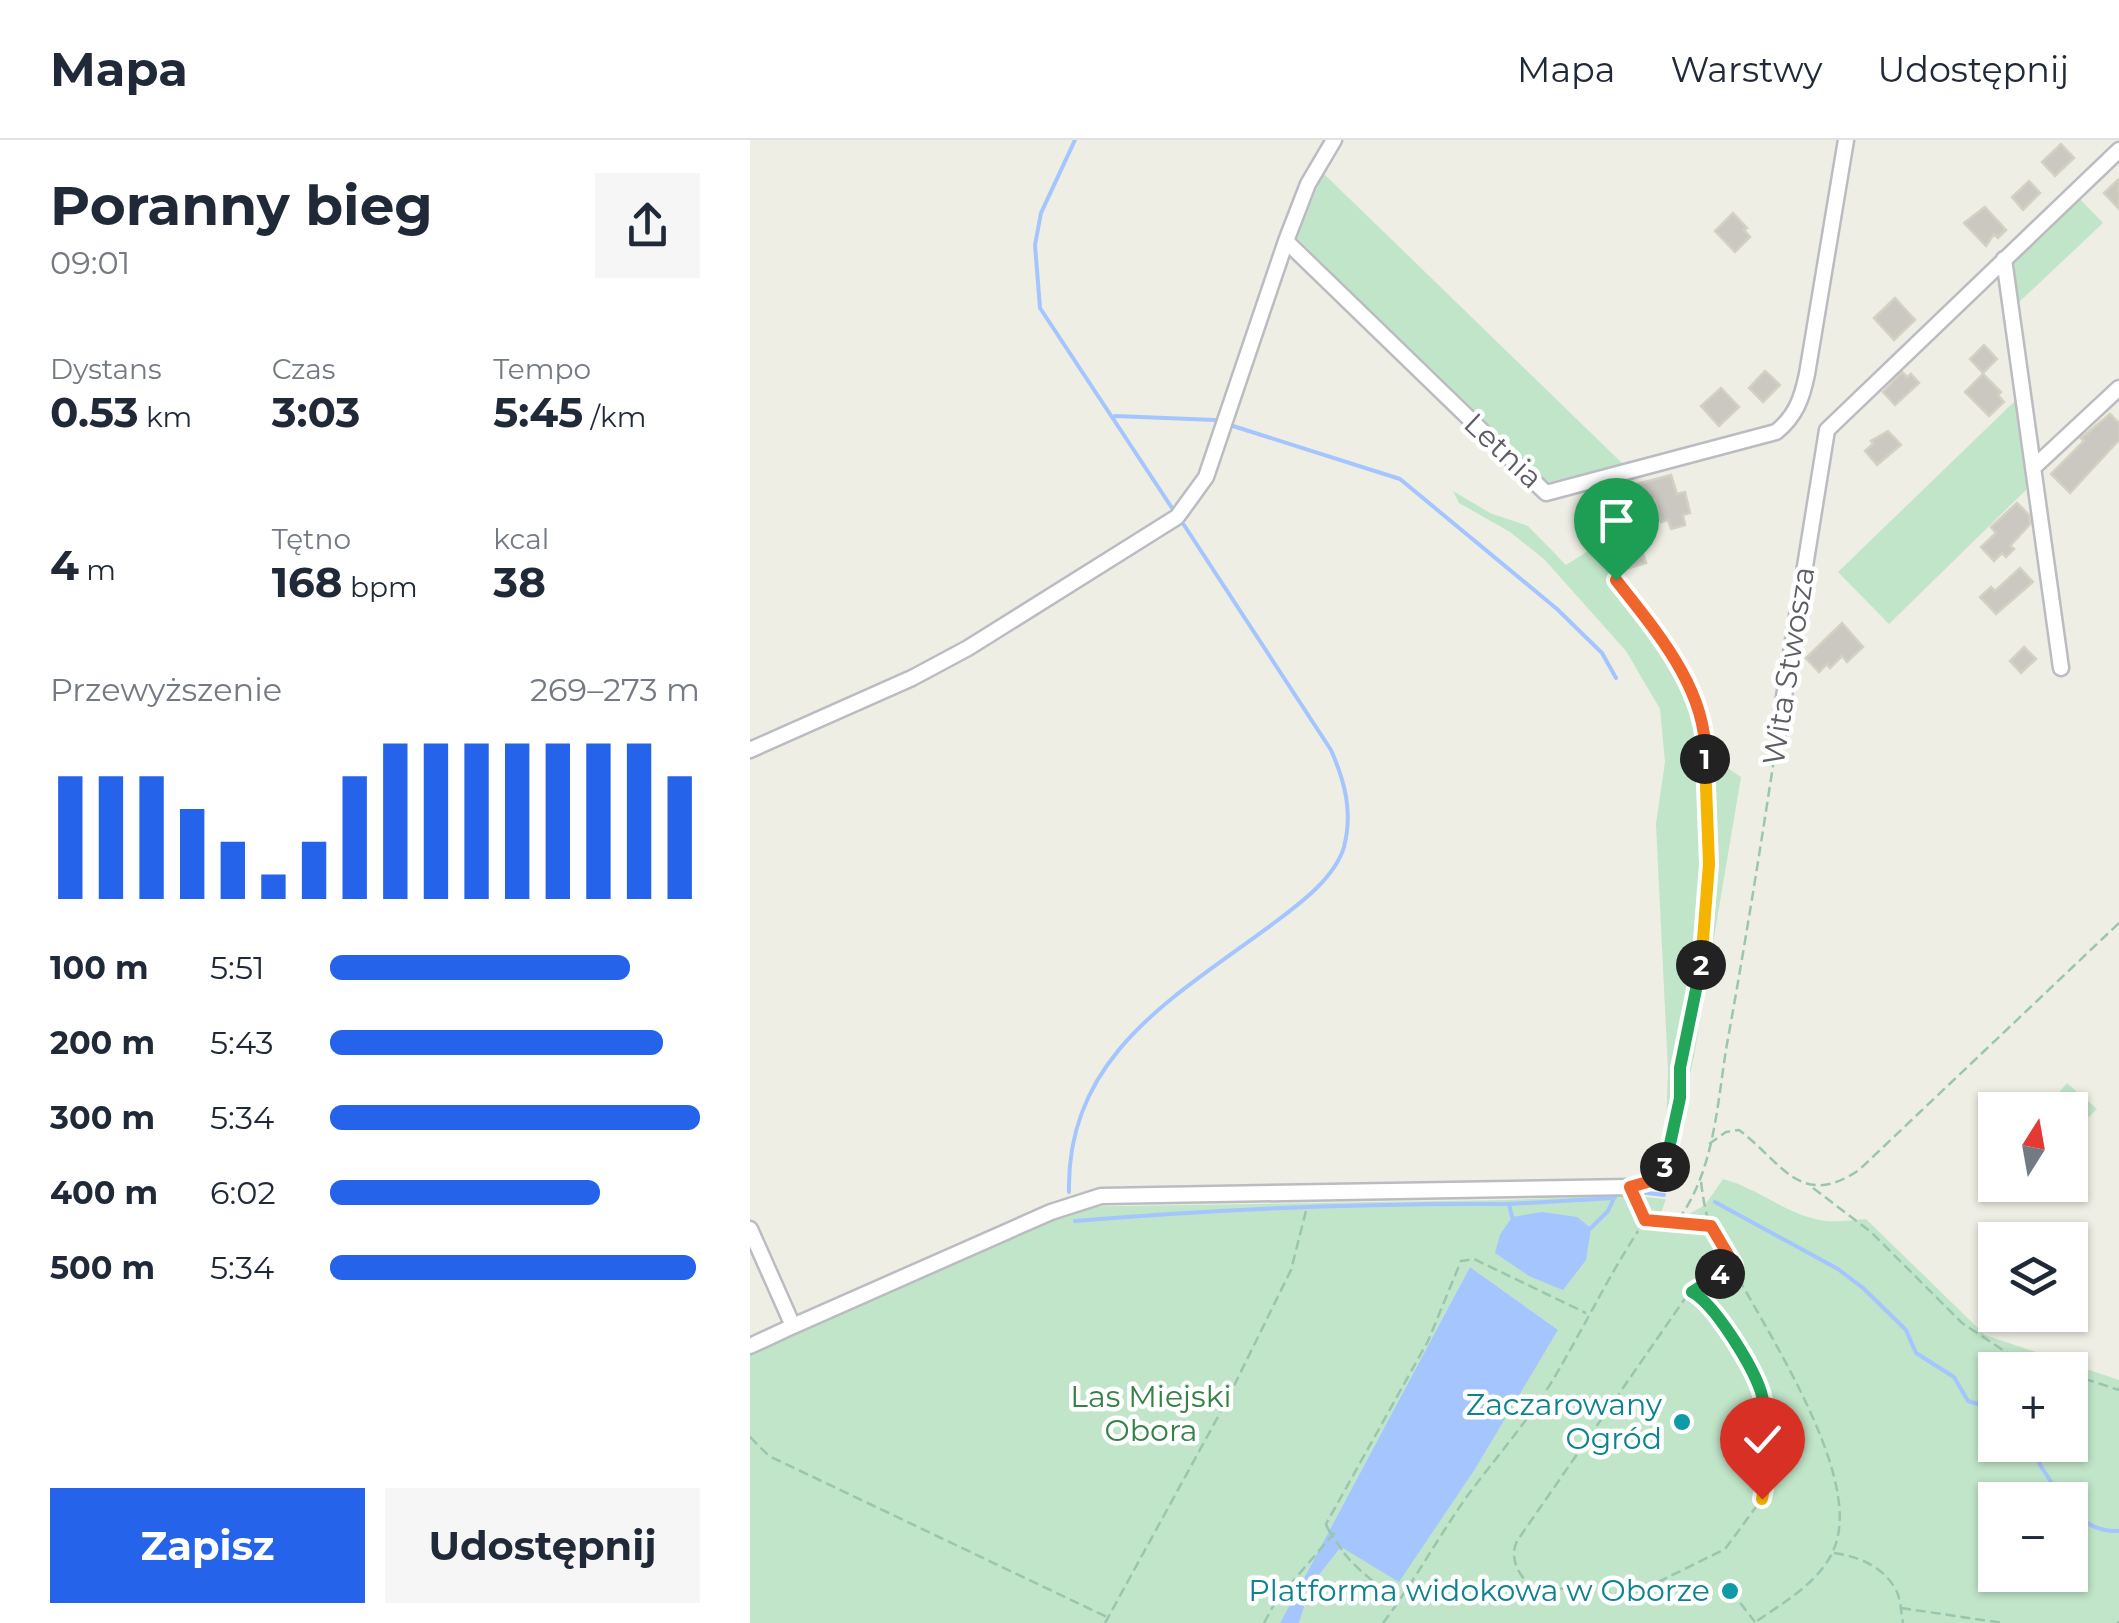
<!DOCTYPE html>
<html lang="pl">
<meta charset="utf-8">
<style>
:root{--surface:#fff;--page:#f6f6f7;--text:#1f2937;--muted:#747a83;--line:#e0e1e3;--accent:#2563eb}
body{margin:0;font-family:Montserrat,sans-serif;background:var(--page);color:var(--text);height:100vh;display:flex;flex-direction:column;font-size:38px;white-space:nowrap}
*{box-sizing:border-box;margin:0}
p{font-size:32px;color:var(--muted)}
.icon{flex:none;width:55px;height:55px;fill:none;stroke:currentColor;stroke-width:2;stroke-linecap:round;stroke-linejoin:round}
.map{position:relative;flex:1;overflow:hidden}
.drawer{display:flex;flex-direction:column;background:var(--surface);width:750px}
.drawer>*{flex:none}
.needle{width:65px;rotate:11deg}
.fabs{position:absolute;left:1228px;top:952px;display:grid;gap:20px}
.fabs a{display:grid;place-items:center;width:110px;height:110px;border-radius:0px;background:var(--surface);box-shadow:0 2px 8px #0004;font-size:50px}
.pin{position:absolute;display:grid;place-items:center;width:85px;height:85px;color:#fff;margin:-102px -42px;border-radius:50% 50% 50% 0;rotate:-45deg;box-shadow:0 0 10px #0007}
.pin .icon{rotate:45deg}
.km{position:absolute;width:50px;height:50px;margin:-25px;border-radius:50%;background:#222;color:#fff;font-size:28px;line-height:50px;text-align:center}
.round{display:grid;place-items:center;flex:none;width:105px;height:105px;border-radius:0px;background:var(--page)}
.headline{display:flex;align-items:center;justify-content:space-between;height:170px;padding:0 50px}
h1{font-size:55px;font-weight:700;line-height:75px}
.figures{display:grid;grid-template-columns:repeat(3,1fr);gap:15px;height:170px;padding:10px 50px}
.figures div{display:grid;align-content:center}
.figures b{font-size:42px;font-weight:700}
.figures small{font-size:28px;font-weight:400}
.figures p{font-size:28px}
.chart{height:280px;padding:20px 50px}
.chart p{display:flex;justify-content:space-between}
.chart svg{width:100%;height:180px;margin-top:10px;stroke:var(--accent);stroke-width:6}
.cta{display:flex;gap:20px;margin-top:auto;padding:20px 50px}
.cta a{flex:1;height:115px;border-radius:0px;background:var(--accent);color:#fff;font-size:40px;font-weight:700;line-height:115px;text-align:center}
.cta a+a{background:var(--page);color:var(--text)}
ul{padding:0 50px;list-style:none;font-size:32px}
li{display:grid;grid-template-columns:160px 120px 1fr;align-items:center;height:75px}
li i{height:25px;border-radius:12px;background:var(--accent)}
header{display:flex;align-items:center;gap:60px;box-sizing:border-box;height:140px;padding:0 50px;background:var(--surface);border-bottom:2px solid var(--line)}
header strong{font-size:48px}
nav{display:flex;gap:55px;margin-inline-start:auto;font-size:35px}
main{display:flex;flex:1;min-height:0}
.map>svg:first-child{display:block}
</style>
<header>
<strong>Mapa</strong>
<nav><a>Mapa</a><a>Warstwy</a><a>Udostępnij</a></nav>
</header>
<main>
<section class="drawer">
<div class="headline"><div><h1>Poranny bieg</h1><p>09:01</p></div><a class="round"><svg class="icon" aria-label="share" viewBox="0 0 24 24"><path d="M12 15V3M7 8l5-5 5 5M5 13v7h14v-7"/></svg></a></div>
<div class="figures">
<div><p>Dystans</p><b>0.53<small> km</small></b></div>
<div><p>Czas</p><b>3:03</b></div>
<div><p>Tempo</p><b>5:45<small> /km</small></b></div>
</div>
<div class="figures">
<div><b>4<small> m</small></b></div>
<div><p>Tętno</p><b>168<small> bpm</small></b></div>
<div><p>kcal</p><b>38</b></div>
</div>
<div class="chart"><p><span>Przewyższenie</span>269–273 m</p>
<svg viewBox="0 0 160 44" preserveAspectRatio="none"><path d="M5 44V14M15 44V14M25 44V14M35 44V22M45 44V30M55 44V38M65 44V30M75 44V14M85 44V6M95 44V6M105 44V6M115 44V6M125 44V6M135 44V6M145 44V6M155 44V14"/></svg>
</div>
<ul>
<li><b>100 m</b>5:51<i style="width:81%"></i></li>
<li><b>200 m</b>5:43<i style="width:90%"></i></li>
<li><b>300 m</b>5:34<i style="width:100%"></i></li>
<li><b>400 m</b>6:02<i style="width:73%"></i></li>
<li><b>500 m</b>5:34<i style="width:99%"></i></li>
</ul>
<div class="cta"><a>Zapisz</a><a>Udostępnij</a></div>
</section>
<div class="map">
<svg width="1369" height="1483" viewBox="0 0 1369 1483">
<rect width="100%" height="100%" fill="#eeeee4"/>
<path fill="#c1e5c8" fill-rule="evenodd" d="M573 33 874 325 794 343 547 98Z
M1326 55 1353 83 1266 165 1264 116Z
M1268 258 1280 346 1139 484 1088 432Z
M703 351 740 373 778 386 816 425 838 411 855 412C872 445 897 471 919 501 940 531 961 588 970 623L991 637 944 916 914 1049 918 930 906 684 915 622 910 569 876 511 794 419 760 392 709 363Z
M1317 943 1347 969 1322 993 1320 970H1294Z
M973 1039C1008 1048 1038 1076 1076 1081 1088 1082 1103 1080 1116 1079L1235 1195 1369 1240V1483H549L561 1445 591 1407 649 1441 808 1190 720 1127 530 1483H0V1215L305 1067 757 1060 870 1055 916 1059 908 1082 918 1086 955 1065ZM1245 1230H1320V1305H1245ZM1245 1360H1320V1435H1245Z"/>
<path fill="#a4c5fd" d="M792 1072 827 1077 841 1088 836 1120 813 1150 779 1136 745 1113 750 1095 762 1077Z
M720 1127 808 1190 725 1329 649 1442 591 1407 561 1445 549 1483H530Z"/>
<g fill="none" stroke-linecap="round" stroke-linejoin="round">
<path stroke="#a4c5fd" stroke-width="4" d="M325 0 291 73 285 105 290 168 422 368
M365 276 465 280
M483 286 650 339 807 469 852 513 866 538
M319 1052C316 912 430 854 528 780 552 762 585 737 594 707 603 672 595 642 581 610L434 385
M889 1052 914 1055
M965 1062 1088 1129 1113 1148 1156 1190 1166 1213 1204 1237 1218 1261 1245 1269
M759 1064 864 1058 867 1054
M325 1081C469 1069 614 1063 759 1064L762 1077
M841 1088 858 1071 864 1058
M1284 1305 1290 1325 1313 1360
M1320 1369C1335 1383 1348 1392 1369 1391"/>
</g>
<path fill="#cac8c1" stroke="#d3d1c2" stroke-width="2.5" d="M1311 4 1324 18 1305 36 1292 22Z
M1369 39V69L1354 53Z
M1279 41 1290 53 1273 70 1262 57Z
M1235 67 1256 90 1248 98 1244 94 1236 106 1214 83Z
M983 73 997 88 994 90 1000 97 985 112 965 91Z
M1145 158 1165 180 1144 200 1124 178Z
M1234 205 1247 219 1233 233 1220 219Z
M1015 231 1030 245 1013 262 999 248Z
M1152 232 1157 237 1161 234 1169 243 1145 265 1133 252Z
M1233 234 1251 252 1248 255 1254 262 1239 276 1215 252Z
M971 248 989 267 969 286 951 266Z
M1360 274 1369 283V300L1320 353 1301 334 1334 301 1331 298Z
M1138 291 1151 305 1127 325 1115 311 1123 304 1121 301Z
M921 335 927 354 935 352 940 373 933 375 935 385 921 389 918 380 911 382 905 359 858 371 853 353Z
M1267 363 1279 375 1280 384 1260 406 1264 409 1256 417 1252 413 1244 421 1231 407 1246 393 1241 387Z
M888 397 896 423 876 429 868 403Z
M1270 428 1283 442 1246 474 1230 457 1241 447 1245 451Z
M1092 483 1113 507 1097 522 1092 516 1080 528 1077 524 1069 532 1056 518Z
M1274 507 1286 519 1271 533 1260 521Z"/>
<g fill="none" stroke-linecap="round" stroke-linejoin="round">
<defs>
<path id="minor" d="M536 101 796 353 1026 292C1046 276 1052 258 1057 234L1096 0
M1254 119 1311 528
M1284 327 1369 248
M1028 594 1077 290 1369 10
M0 610 162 538 218 508 427 377 456 337 536 101 558 44 584 0
M0 1089 43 1186 0 1206
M43 1186 301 1072 351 1056 880 1047 895 1080"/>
</defs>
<use href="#minor" stroke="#bbbcc2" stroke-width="19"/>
<path stroke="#9ac6af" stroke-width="2.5" stroke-dasharray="10 5" stroke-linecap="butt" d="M846 414 915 504 950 571 956 600 959 724 953 811 930 927V958L924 990 914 1028 908 1039 894 1043
M959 1004 976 992 989 990C1032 1022 1050 1070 1109 1030L1369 783
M951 1042C953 1057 955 1073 961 1087 994 1160 1120 1332 1083 1411 1069 1443 1031 1464 1004 1483
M1063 1048 1121 1092 1212 1183 1262 1216 1307 1230
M910 1080 961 1086
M928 1080C965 1030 967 963 977 904 995 805 1011 705 1026 606
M942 1152 952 1157 979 1195 1010 1249 1024 1308 1012 1359 975 1409 890 1451 872 1454 782 1446C768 1436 759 1417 767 1401L936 1157 983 1125
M1320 1234 1369 1250
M0 1297 19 1316 357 1477
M578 1389 576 1384 678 1201 711 1121 724 1119 836 1173
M594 1413C609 1433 635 1447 644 1466
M1084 1413C1108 1416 1134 1427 1146 1450 1151 1459 1151 1473 1153 1483
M981 1451 1005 1482
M1151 1468 1253 1483
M355 1483 475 1264 541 1130 557 1067
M514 1483 526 1461 585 1392
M633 1483C664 1442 688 1397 718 1355 747 1316 779 1280 804 1238 833 1189 857 1139 888 1091
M1367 1483 1369 1482"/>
<use href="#minor" stroke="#fff" stroke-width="14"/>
<path stroke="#9ac6af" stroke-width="2.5" stroke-dasharray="10 5" stroke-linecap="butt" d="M578 1389 594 1413"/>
</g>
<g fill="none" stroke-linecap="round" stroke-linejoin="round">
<defs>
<path id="split-1" d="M866 440C905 490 959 551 955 619"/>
<path id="split-2" d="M951 825 959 724 955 619"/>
<path id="split-3" d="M915 1027 930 958V928L951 825"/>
<path id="split-4" d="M915 1027 908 1039 880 1047 895 1080 961 1086 984 1125 970 1134"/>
<path id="split-5" d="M970 1134 942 1152C965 1164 1003 1227 1011 1252 1015 1268 1019 1284 1023 1300"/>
<path id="split-6" d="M1012 1359 1023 1300"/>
</defs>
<use href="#split-1" stroke="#fff" stroke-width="20"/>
<use href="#split-2" stroke="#fff" stroke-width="20"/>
<use href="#split-3" stroke="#fff" stroke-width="20"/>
<use href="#split-4" stroke="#fff" stroke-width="20"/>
<use href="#split-5" stroke="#fff" stroke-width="20"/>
<use href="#split-6" stroke="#fff" stroke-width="20"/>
<use href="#split-1" stroke="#f0652b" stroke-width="12"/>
<use href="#split-2" stroke="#f5b400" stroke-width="12"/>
<use href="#split-3" stroke="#22a559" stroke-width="12"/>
<use href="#split-4" stroke="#f0652b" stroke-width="12"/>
<use href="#split-5" stroke="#22a559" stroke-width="12"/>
<use href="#split-6" stroke="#f5b400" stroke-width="12"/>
</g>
<g fill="#0f9aa8" stroke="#fff" stroke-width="4">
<circle cx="932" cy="1282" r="10"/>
<circle cx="980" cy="1451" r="10"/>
</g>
<g text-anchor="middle" stroke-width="9" stroke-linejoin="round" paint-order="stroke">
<g font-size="30" fill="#5c5e64" stroke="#fff">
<text transform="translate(753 311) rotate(43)" y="10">Letnia</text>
<text transform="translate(1039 526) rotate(-81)" y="10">Wita Stwosza</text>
</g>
<g font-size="30" fill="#358148" stroke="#fff">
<text x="401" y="1267">Las Miejski<tspan x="401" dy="34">Obora</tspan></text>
</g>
<g font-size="30" fill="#0d838f" stroke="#fff" text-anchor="end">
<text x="912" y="1275">Zaczarowany<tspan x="912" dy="34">Ogród</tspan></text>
<text x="960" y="1461">Platforma widokowa w Oborze</text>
</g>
</g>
</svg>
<div class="fabs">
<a><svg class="needle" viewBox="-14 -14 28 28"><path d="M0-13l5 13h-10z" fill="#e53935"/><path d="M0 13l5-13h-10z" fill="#747a83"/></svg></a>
<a><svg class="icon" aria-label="layers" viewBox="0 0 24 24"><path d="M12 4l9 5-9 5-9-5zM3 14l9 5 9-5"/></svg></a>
<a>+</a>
<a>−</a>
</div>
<div class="pin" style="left:866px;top:440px;background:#1e9e55"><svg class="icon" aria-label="arrive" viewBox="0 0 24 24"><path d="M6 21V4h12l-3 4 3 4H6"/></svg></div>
<div class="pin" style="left:1012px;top:1359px;background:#d93025"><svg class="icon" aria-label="check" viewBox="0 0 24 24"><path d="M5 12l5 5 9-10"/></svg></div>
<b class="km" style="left:955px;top:619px">1</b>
<b class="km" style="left:951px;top:825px">2</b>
<b class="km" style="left:915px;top:1027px">3</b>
<b class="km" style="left:970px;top:1134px">4</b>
</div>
</main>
